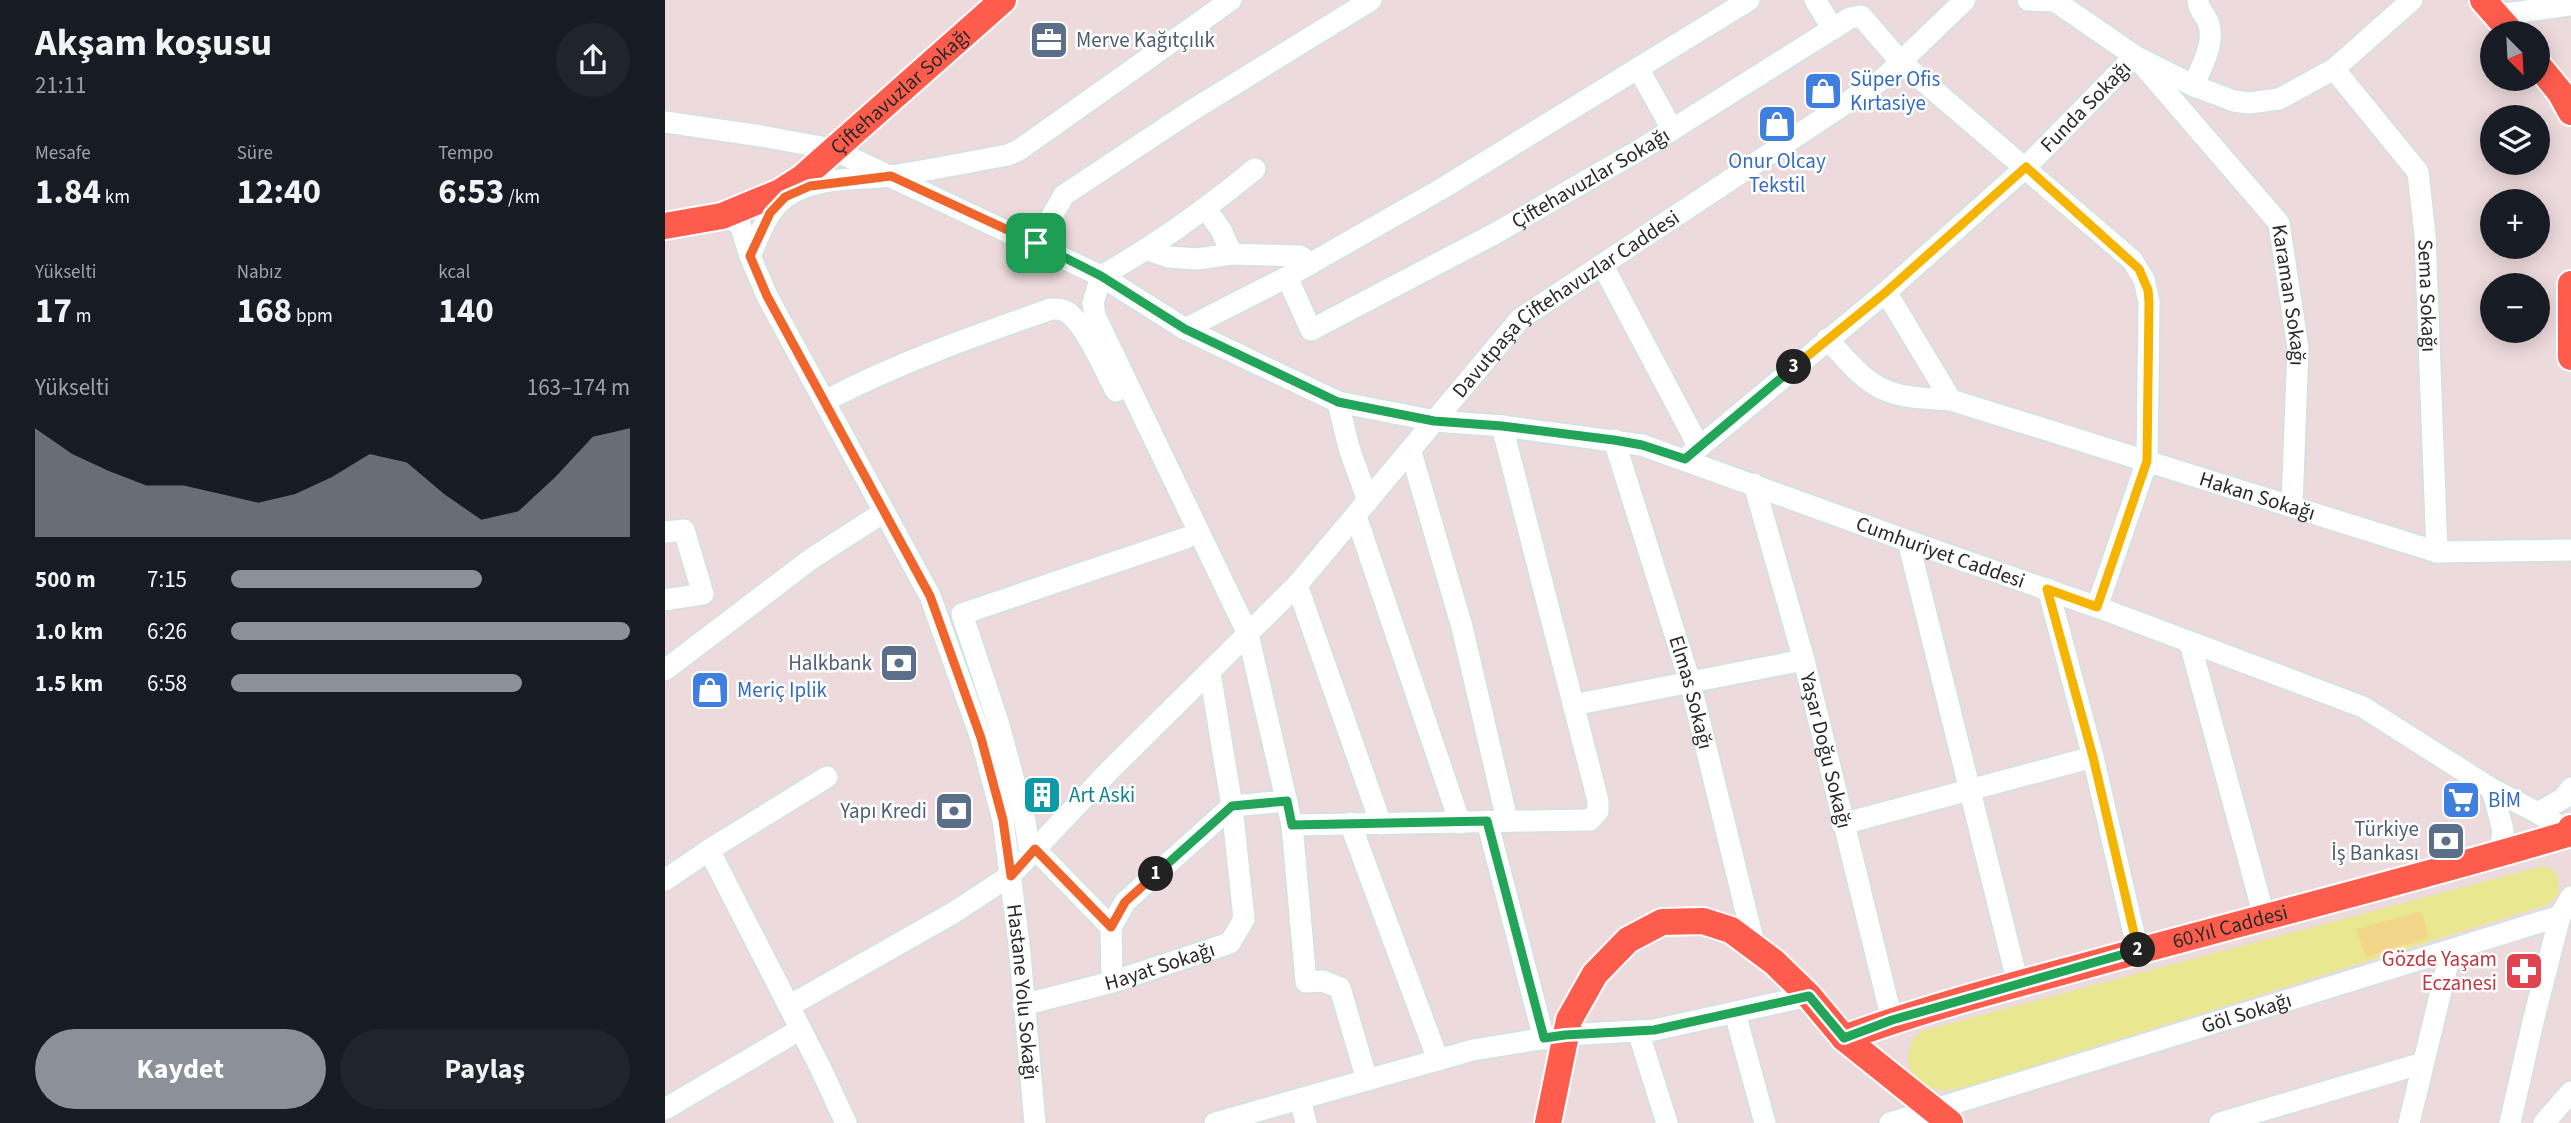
<!DOCTYPE html>
<html lang="tr">
<meta charset="utf-8">
<style>
:root{--surface:#171b24;--page:#20242c;--text:#f1f3f6;--muted:#9ea1a6;--accent:#8c9099}
body{margin:0;font-family:"Source Sans 3",sans-serif;background:var(--page);color:var(--text);height:100vh;display:flex;flex-direction:column;font-size:26px;white-space:nowrap}
*{box-sizing:border-box;margin:0}
p{font-size:23px;color:var(--muted)}
.icon{flex:none;width:38px;height:38px;fill:none;stroke:currentColor;stroke-width:2;stroke-linecap:round;stroke-linejoin:round}
.map{position:relative;flex:1;overflow:hidden}
.sheet{display:flex;flex-direction:column;background:var(--surface);width:665px}
.sheet>*{flex:none}
.needle{width:46px;rotate:156deg}
.controls{position:absolute;left:1815px;top:21px;display:grid;gap:14px}
.controls a{display:grid;place-items:center;width:70px;height:70px;border-radius:50%;background:var(--surface);box-shadow:0 4px 18px #0003;font-size:35px}
.pin{position:absolute;display:grid;place-items:center;width:60px;height:60px;color:#fff;margin:-30px;border-radius:14px;box-shadow:0 4px 10px #0006}
.km{position:absolute;width:35px;height:35px;margin:-18px;border-radius:50%;background:#222;color:#fff;font-size:19px;line-height:35px;text-align:center}
.round{display:grid;place-items:center;flex:none;width:74px;height:74px;border-radius:37px;background:var(--page)}
.head{display:flex;align-items:center;justify-content:space-between;height:119px;padding:0 35px}
h1{font-size:38px;font-weight:700;line-height:52px}
.metrics{display:grid;grid-template-columns:repeat(3,1fr);gap:10px;height:119px;padding:7px 35px}
.metrics div{display:grid;align-content:center}
.metrics b{font-size:35px;font-weight:700}
.metrics small{font-size:19px;font-weight:400}
.metrics p{font-size:19px}
.chart{height:196px;padding:14px 35px}
.chart p{display:flex;justify-content:space-between}
.chart svg{width:100%;height:126px;margin-top:7px;fill:var(--accent);opacity:.7}
.cta{display:flex;gap:14px;margin-top:auto;padding:14px 35px}
.cta a{flex:1;height:80px;border-radius:42px;background:var(--accent);color:#fff;font-size:28px;font-weight:700;line-height:80px;text-align:center}
.cta a+a{background:var(--page);color:var(--text)}
ul{padding:0 35px;list-style:none;font-size:23px}
li{display:grid;grid-template-columns:112px 84px 1fr;align-items:center;height:52px}
li i{height:18px;border-radius:9px;background:var(--accent)}
main{display:flex;flex:1;min-height:0}
.map>svg:first-child{display:block}
</style>
<main>
<section class="sheet">
<div class="head"><div><h1>Akşam koşusu</h1><p>21:11</p></div><a class="round"><svg class="icon" aria-label="share" viewBox="0 0 24 24"><path d="M12 15V3M7 8l5-5 5 5M5 13v7h14v-7"/></svg></a></div>
<div class="metrics">
<div><p>Mesafe</p><b>1.84<small> km</small></b></div>
<div><p>Süre</p><b>12:40</b></div>
<div><p>Tempo</p><b>6:53<small> /km</small></b></div>
</div>
<div class="metrics">
<div><p>Yükselti</p><b>17<small> m</small></b></div>
<div><p>Nabız</p><b>168<small> bpm</small></b></div>
<div><p>kcal</p><b>140</b></div>
</div>
<div class="chart"><p><span>Yükselti</span>163–174 m</p>
<svg viewBox="0 0 160 44" preserveAspectRatio="none"><path d="M0 44V6L10 15L20 21L30 26L40 26L50 29L60 32L70 29L80 23L90 15L100 18L110 29L120 38L130 35L140 23L150 9L160 6V44z"/></svg>
</div>
<ul>
<li><b>500 m</b>7:15<i style="width:63%"></i></li>
<li><b>1.0 km</b>6:26<i style="width:100%"></i></li>
<li><b>1.5 km</b>6:58<i style="width:73%"></i></li>
</ul>
<div class="cta"><a>Kaydet</a><a>Paylaş</a></div>
</section>
<div class="map">
<svg width="1906" height="1123" viewBox="0 0 1906 1123">
<rect width="100%" height="100%" fill="#eddadc"/>
<path fill="#eae791" d="M1878 866 1889 870 1893 878 1894 894 1884 904 1305 1086C1290 1089 1275 1093 1261 1086 1238 1077 1238 1043 1257 1031Z"/>
<path fill="#f2d78b" d="M1756 911 1764 938 1701 957 1691 929Z"/>
<g fill="none" stroke-linecap="round" stroke-linejoin="round">
<defs>
<g id="minor">
<path id="s1" d="M1084 0 778 188 622 277 646 330 829 234 978 148 1185 18 1196 16 1236 62 1467 260 1479 279 1484 302 1482 461 1432 607"/>
<path d="M1150 0 1168 29"/>
<path d="M1363 0 1390 1 1470 56 1529 86 1569 101 1584 103 1614 99 1669 69 1747 0"/>
<path d="M1832 15 1906 5"/>
<path d="M973 68 1007 129"/>
<path id="s2" d="M1669 69 1753 172 1760 235 1772 552"/>
<path d="M1529 86C1535 68 1550 45 1544 25 1542 15 1533 12 1533 0"/>
<path id="s3" d="M0 122 96 136 167 149 436 276 520 329 673 402 770 421 837 426 977 445 1243 541 1432 607 1698 707 1827 789 1873 813 1906 833"/>
<path d="M590 169C541 209 492 245 436 276L428 303 430 316 583 634 627 825 641 982 658 981 675 988 702 1080"/>
<path d="M541 209 556 230 567 254"/>
<path id="s4" d="M57 216 75 224 85 256 102 296 265 596 316 738 338 820 354 944 370 1123"/>
<path d="M371 243 399 195 526 111 706 0"/>
<path d="M483 250 504 257 532 259 567 254 635 256 645 264"/>
<path d="M85 256C94 236 102 210 121 197 150 176 192 180 226 176 265 170 304 162 343 155L354 150 566 0"/>
<path d="M938 266 1034 447"/>
<path d="M1221 292 1286 400"/>
<path d="M520 329 622 277"/>
<path id="s5" d="M1162 339C1179 356 1197 381 1220 390 1240 399 1264 398 1286 400L1772 552 1906 550"/>
<path d="M160 401C232 363 309 336 386 309 388 309 396 309 398 310 418 317 440 372 451 391"/>
<path d="M673 402 684 448 703 501"/>
<path id="s6" d="M949 440 1025 682 1090 948"/>
<path d="M746 452 797 627 842 820"/>
<path id="s7" d="M1020 459 1221 292 1361 167 1470 56 1614 223 1633 348 1627 505"/>
<path id="s8" d="M1089 484 1139 660 1227 1020"/>
<path d="M691 516 795 823"/>
<path d="M0 532 19 530 38 594 0 600"/>
<path d="M1243 541 1353 984"/>
<path d="M632 585 716 824"/>
<path d="M1383 589 1428 757 1473 951"/>
<path d="M1525 643 1599 916"/>
<path d="M0 670 146 559 219 512"/>
<path d="M908 705 1139 660"/>
<path d="M1827 789 1838 830 1835 854"/>
<path d="M1873 813 1899 798 1906 788"/>
<path d="M822 821 879 1039"/>
<path d="M685 823 773 1060"/>
<path d="M1177 824 1428 757"/>
<path d="M627 825 925 820 933 811V801L837 426"/>
<path d="M370 849 446 927"/>
<path d="M44 850 155 1067 181 1123"/>
<path d="M365 855 360 821 333 722 297 614 521 538"/>
<path d="M0 880 44 850 162 777"/>
<path d="M447 982 446 927 460 902 567 806 622 801"/>
<path id="s9" d="M358 1005 447 982 565 943 579 919 567 806 545 673"/>
<path id="s10" d="M124 1006 288 913 346 875 443 772 632 585 855 319 1219 78 1300 0"/>
<path d="M1070 1013 1100 1123"/>
<path d="M973 1031 1002 1123"/>
<path d="M635 1099 641 1123"/>
<path d="M0 1109 136 1029"/>
<path d="M550 1123 808 1050 900 1035 989 1030 1144 996"/>
<path id="s11" d="M1225 1123 1895 916"/>
<path d="M1555 1123 1758 1063"/>
<path d="M1744 1123 1786 950"/>
<path d="M1845 1123 1868 1022 1895 916 1906 897"/>
<path d="M1879 1123 1906 1092"/>
</g>
<g id="major">
<path d="M1818 0 1847 33"/>
<path d="M1872 64 1895 92 1906 112"/>
<path id="s12" d="M0 226 57 216 115 192 137 178 338 0"/>
<path d="M1906 284V357"/>
<path id="s13" d="M1179 1038C1258 1009 1338 988 1419 966 1581 921 1744 881 1906 833V828"/>
<path d="M883 1123 904 1020 930 974 963 940 997 922 1038 921 1066 930 1109 962 1144 996 1179 1038 1285 1123"/>
</g>
</defs>
<use href="#minor" stroke="#cfe2e4" stroke-width="24"/>
<use href="#major" stroke="#fff" stroke-width="30"/>
<use href="#minor" stroke="#fff" stroke-width="21"/>
<use href="#major" stroke="#fe5d4e" stroke-width="26"/>
</g>
<g fill="none" stroke-linecap="round" stroke-linejoin="round">
<defs>
<path id="split-1" d="M371 243 226 176 145 186 120 197 105 213 85 256 102 296 265 596 316 738 338 820 346 876 370 849 446 927 460 902 491 874"/>
<path id="split-2" d="M491 874 567 806 622 801 627 825 822 821 879 1038 900 1035 989 1030 1144 996 1179 1038 1227 1020 1473 950"/>
<path id="split-3" d="M1129 367 1221 292 1361 167 1474 269 1483 290 1484 302 1482 461 1432 607 1382 589 1428 757 1473 950"/>
<path id="split-4" d="M371 243 436 276 520 329 673 402 769 421 837 426 949 440 977 445 1020 459 1129 367"/>
</defs>
<use href="#split-1" stroke="#fff" stroke-width="14"/>
<use href="#split-2" stroke="#fff" stroke-width="14"/>
<use href="#split-3" stroke="#fff" stroke-width="14"/>
<use href="#split-4" stroke="#fff" stroke-width="14"/>
<use href="#split-1" stroke="#f0652b" stroke-width="9"/>
<use href="#split-2" stroke="#22a559" stroke-width="9"/>
<use href="#split-3" stroke="#f5b400" stroke-width="9"/>
<use href="#split-4" stroke="#22a559" stroke-width="9"/>
</g>
<defs>
<symbol id="office-square" viewBox="-11 -11 22 22"><rect x="-9" y="-9" width="18" height="18" rx="4" fill="#5c6f8a" stroke="#fff"/><path d="M-6-3h4V-5.5h4V-3h4V5H-6ZM-1-4.5V-3h2v-1.5ZM-6 0V1H6V0Z" fill="#fff"/></symbol>
<symbol id="shop-square" viewBox="-11 -11 22 22"><rect x="-9" y="-9" width="18" height="18" rx="4" fill="#3f7fe0" stroke="#fff"/><path d="M-5-2.5h2.3a2.7 3.5 0 0 1 5.4 0H5L5.5 6h-11ZM-1.5-2.5h3a1.5 2.3 0 0 0-3 0Z" fill="#fff"/></symbol>
<symbol id="bank-square" viewBox="-11 -11 22 22"><rect x="-9" y="-9" width="18" height="18" rx="4" fill="#5c6f8a" stroke="#fff"/><path d="M-6-4H6V4H-6ZM0-2.3a2.3 2.3 0 1 0 0 4.6a2.3 2.3 0 1 0 0-4.6Z" fill="#fff"/></symbol>
<symbol id="building-square" viewBox="-11 -11 22 22"><rect x="-9" y="-9" width="18" height="18" rx="4" fill="#0f9aa8" stroke="#fff"/><path d="M-4-6H4V6H1V3H-1V6H-4ZM-2.5-4.3h1.7v1.8h-1.7ZM.8-4.3h1.7v1.8H.8ZM-2.5-1h1.7V.8h-1.7ZM.8-1h1.7V.8H.8Z" fill="#fff"/></symbol>
<symbol id="supermarket-square" viewBox="-11 -11 22 22"><rect x="-9" y="-9" width="18" height="18" rx="4" fill="#3f7fe0" stroke="#fff"/><path d="M-6-5.5h2.5l.6 2H6L4.5 2H-2.5L-4.4-4H-6ZM-1.5 3.2a1.3 1.3 0 1 0 .1 0ZM3 3.2a1.3 1.3 0 1 0 .1 0Z" fill="#fff"/></symbol>
<symbol id="pharmacy-square" viewBox="-11 -11 22 22"><rect x="-9" y="-9" width="18" height="18" rx="4" fill="#e0444e" stroke="#fff"/><path d="M-2-6h4v4h4v4h-4v4h-4v-4h-4v-4h4Z" fill="#fff"/></symbol>
</defs>
<g fill-rule="evenodd">
<use href="#office-square" x="362" y="18" width="44" height="44"/>
<use href="#shop-square" x="1136" y="69" width="44" height="44"/>
<use href="#shop-square" x="1090" y="102" width="44" height="44"/>
<use href="#bank-square" x="212" y="641" width="44" height="44"/>
<use href="#shop-square" x="23" y="668" width="44" height="44"/>
<use href="#building-square" x="355" y="773" width="44" height="44"/>
<use href="#supermarket-square" x="1774" y="778" width="44" height="44"/>
<use href="#bank-square" x="267" y="789" width="44" height="44"/>
<use href="#bank-square" x="1759" y="819" width="44" height="44"/>
<use href="#pharmacy-square" x="1837" y="949" width="44" height="44"/>
</g>
<g text-anchor="middle" stroke-width="5" stroke-linejoin="round" paint-order="stroke">
<g font-size="21" fill="#4e5e75" stroke="#fff" text-anchor="end">
<text x="411" y="47" text-anchor="start">Merve Kağıtçılık</text>
<text x="207" y="670">Halkbank</text>
<text x="262" y="818">Yapı Kredi</text>
<text x="1754" y="836">Türkiye<tspan x="1754" dy="24">İş Bankası</tspan></text>
</g>
<g font-size="21" fill="#366cbe" stroke="#fff" text-anchor="start">
<text x="1185" y="86">Süper Ofis<tspan x="1185" dy="24">Kırtasiye</tspan></text>
<text x="1112" y="168" text-anchor="middle">Onur Olcay<tspan x="1112" dy="24">Tekstil</tspan></text>
<text x="72" y="697">Meriç Iplik</text>
<text x="1823" y="807">BİM</text>
</g>
<g font-size="21" fill="#2a2a2a" stroke="#fff">
<text dy="7" stroke="none"><textPath href="#s12" startOffset="278">Çiftehavuzlar Sokağı</textPath></text>
<text dy="7" stroke="none"><textPath href="#s7" startOffset="534">Funda Sokağı</textPath></text>
<text dy="7" stroke="none"><textPath href="#s1" startOffset="915">Çiftehavuzlar Sokağı</textPath></text>
<text dy="7" stroke="none"><textPath href="#s2" startOffset="257">Sema Sokağı</textPath></text>
<text dy="7" stroke="none"><textPath href="#s7" startOffset="898">Karaman Sokağı</textPath></text>
<text dy="7" stroke="none"><textPath href="#s10" startOffset="1057">Davutpaşa Çiftehavuzlar Caddesi</textPath></text>
<text dy="7" stroke="none"><textPath href="#s5" startOffset="466">Hakan Sokağı</textPath></text>
<text dy="7" stroke="none"><textPath href="#s3" startOffset="1360">Cumhuriyet Caddesi</textPath></text>
<text dy="7" stroke="none"><textPath href="#s6" startOffset="264">Elmas Sokağı</textPath></text>
<text dy="7" stroke="none"><textPath href="#s8" startOffset="276">Yaşar Doğu Sokağı</textPath></text>
<text dy="7" stroke="none"><textPath href="#s13" startOffset="402">60.Yıl Caddesi</textPath></text>
<text dy="7" stroke="none"><textPath href="#s9" startOffset="142">Hayat Sokağı</textPath></text>
<text dy="7" stroke="none"><textPath href="#s4" startOffset="847">Hastane Yolu Sokağı</textPath></text>
<text dy="7" stroke="none"><textPath href="#s11" startOffset="373">Göl Sokağı</textPath></text>
</g>
<g font-size="21" fill="#0d838f" stroke="#fff" text-anchor="start">
<text x="404" y="802">Art Aski</text>
</g>
<g font-size="21" fill="#be3a42" stroke="#fff" text-anchor="end">
<text x="1832" y="966">Gözde Yaşam<tspan x="1832" dy="24">Eczanesi</tspan></text>
</g>
</g>
</svg>
<div class="controls">
<a><svg class="needle" viewBox="-14 -14 28 28"><path d="M0-13l5 13h-10z" fill="#e53935"/><path d="M0 13l5-13h-10z" fill="#9ea1a6"/></svg></a>
<a><svg class="icon" aria-label="layers" viewBox="0 0 24 24"><path d="M12 4l9 5-9 5-9-5zM3 14l9 5 9-5"/></svg></a>
<a>+</a>
<a>−</a>
</div>
<div class="pin" style="left:371px;top:243px;background:#1e9e55"><svg class="icon" aria-label="arrive" viewBox="0 0 24 24"><path d="M6 21V4h12l-3 4 3 4H6"/></svg></div>
<b class="km" style="left:491px;top:874px">1</b>
<b class="km" style="left:1473px;top:950px">2</b>
<b class="km" style="left:1129px;top:367px">3</b>
</div>
</main>
